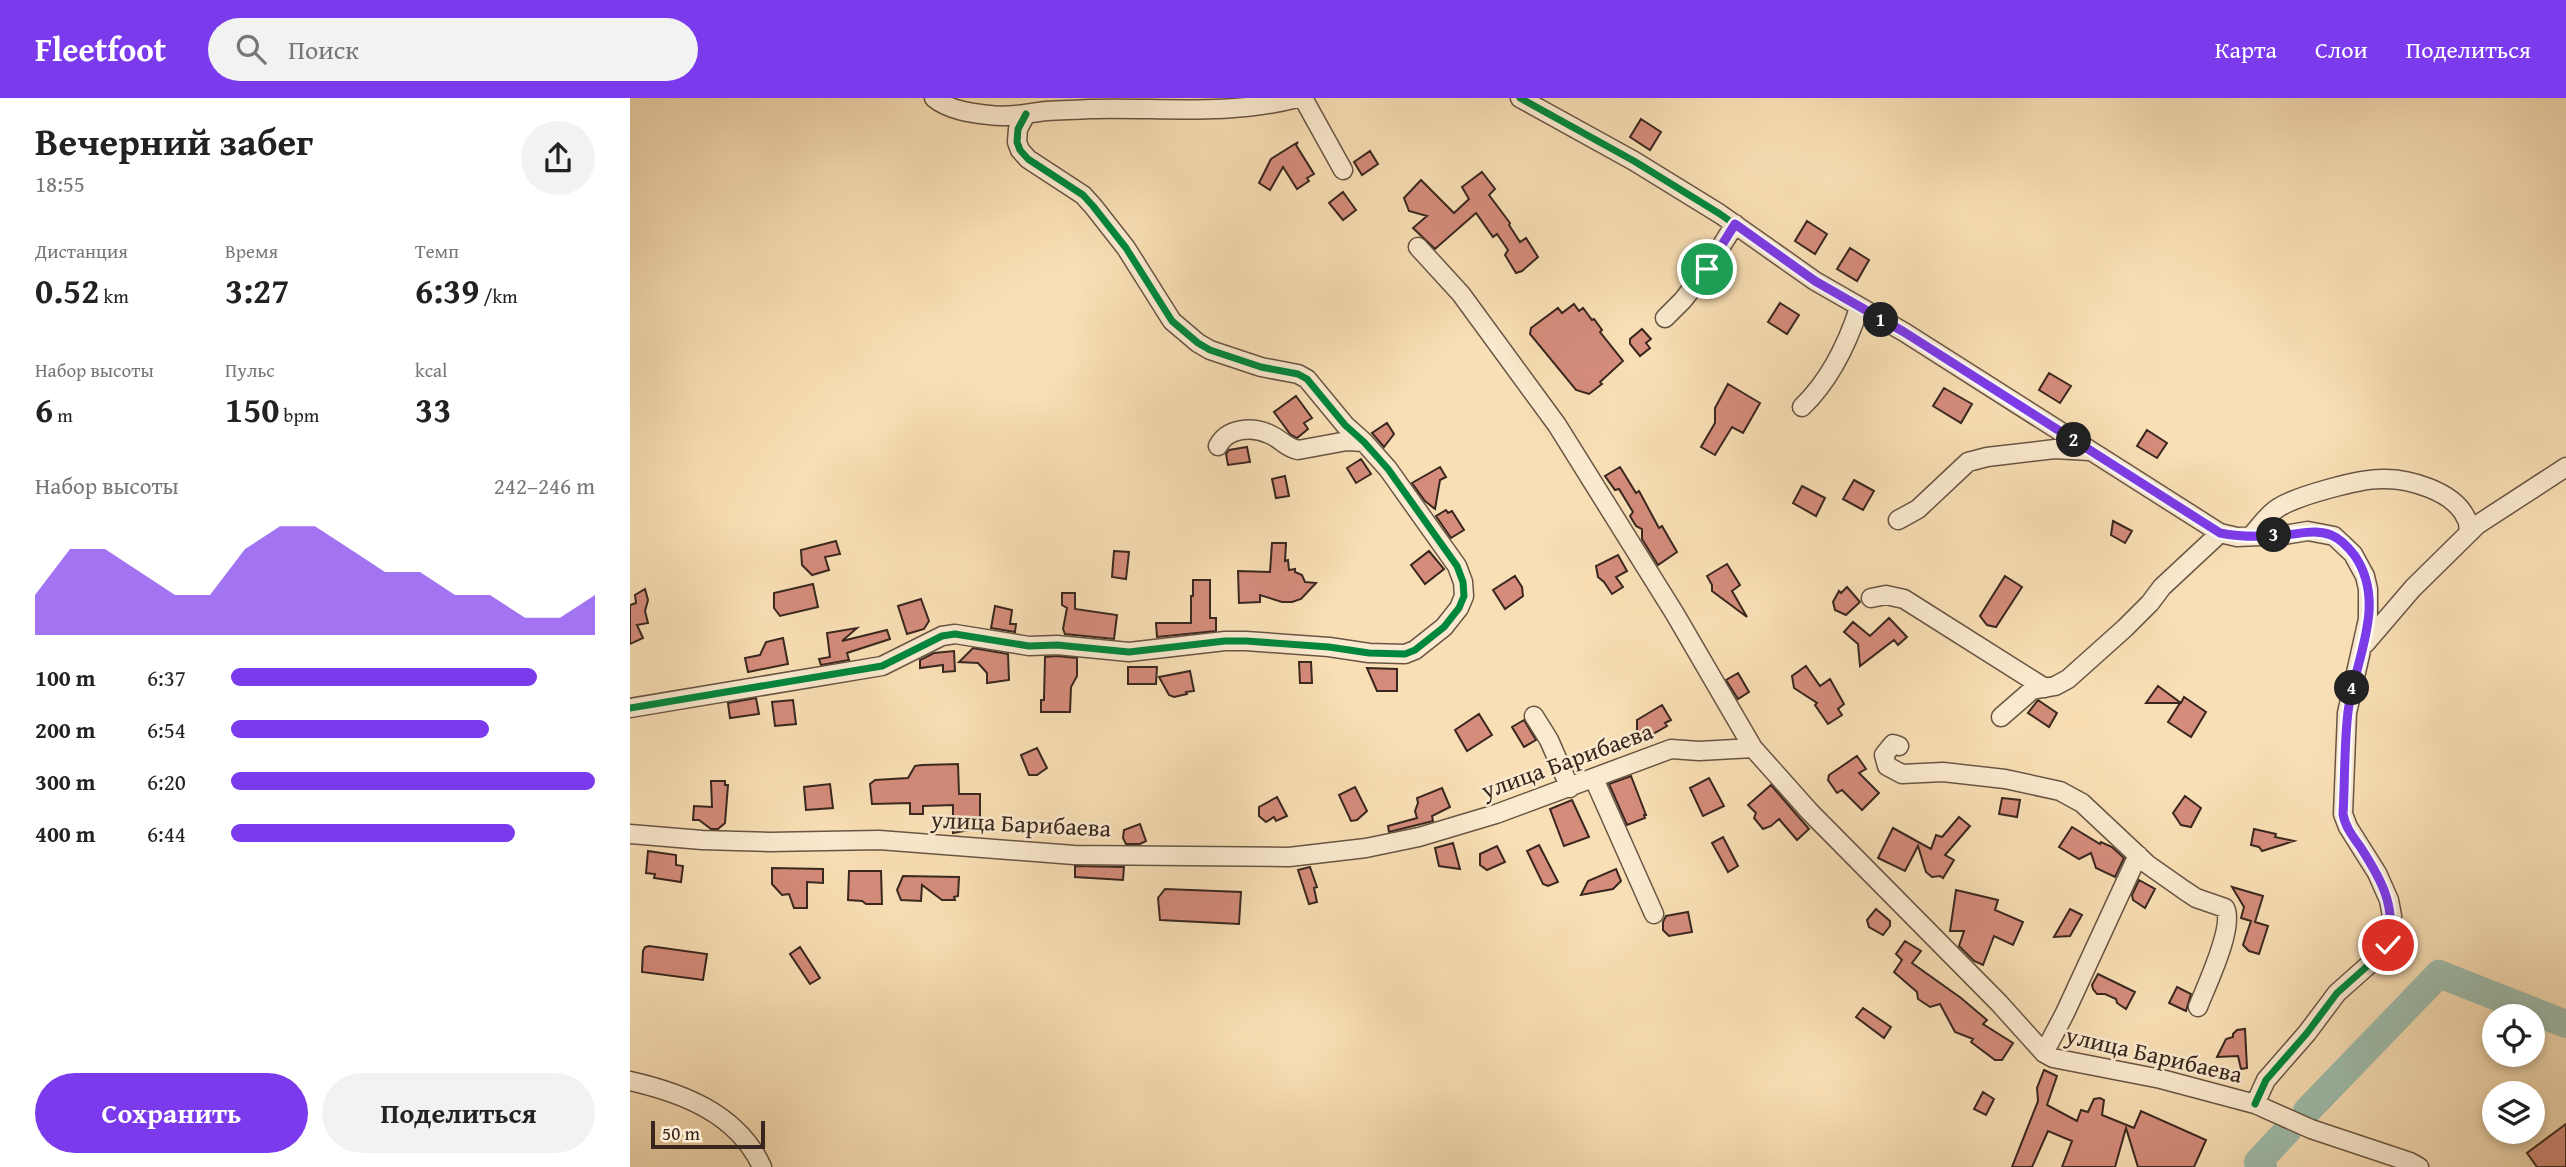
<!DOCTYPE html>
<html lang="ru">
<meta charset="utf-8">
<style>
:root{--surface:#fff;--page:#f2f2f2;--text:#222;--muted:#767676;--accent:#7c3aed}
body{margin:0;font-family:"Gentium Book Plus",serif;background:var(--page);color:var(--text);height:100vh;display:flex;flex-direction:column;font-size:26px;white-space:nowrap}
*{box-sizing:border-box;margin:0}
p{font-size:23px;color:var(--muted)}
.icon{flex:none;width:38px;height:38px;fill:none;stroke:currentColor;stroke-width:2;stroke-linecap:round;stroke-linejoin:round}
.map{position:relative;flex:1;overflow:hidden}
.sheet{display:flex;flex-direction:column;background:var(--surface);width:630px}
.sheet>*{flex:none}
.tools{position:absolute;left:1852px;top:906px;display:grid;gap:14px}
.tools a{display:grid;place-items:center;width:63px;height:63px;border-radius:50%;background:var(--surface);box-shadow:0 4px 10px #0003;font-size:35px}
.scale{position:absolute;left:21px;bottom:18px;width:114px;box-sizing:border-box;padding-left:7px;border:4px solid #39271f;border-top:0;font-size:19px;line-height:24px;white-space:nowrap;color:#39271f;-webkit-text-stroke:5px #fbeacf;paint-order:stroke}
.pin{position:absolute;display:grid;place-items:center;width:60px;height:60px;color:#fff;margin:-30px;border:4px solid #fff;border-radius:50%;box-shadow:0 2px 7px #0007}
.km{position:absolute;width:35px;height:35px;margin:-18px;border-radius:50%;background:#222;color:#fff;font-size:19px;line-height:35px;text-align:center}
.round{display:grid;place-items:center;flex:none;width:74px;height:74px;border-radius:37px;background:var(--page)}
.headline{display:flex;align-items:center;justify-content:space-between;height:119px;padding:0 35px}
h1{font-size:38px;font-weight:600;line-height:52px}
.figures{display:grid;grid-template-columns:repeat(3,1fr);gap:10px;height:119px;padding:7px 35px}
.figures div{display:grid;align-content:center}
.figures b{font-size:35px;font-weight:600}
.figures small{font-size:19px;font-weight:400}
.figures p{font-size:19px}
.chart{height:196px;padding:14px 35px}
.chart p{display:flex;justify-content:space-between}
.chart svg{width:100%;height:126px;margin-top:7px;fill:var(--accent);opacity:.7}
.primary-button{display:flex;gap:14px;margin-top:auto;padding:14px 35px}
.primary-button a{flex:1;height:80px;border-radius:42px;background:var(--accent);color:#fff;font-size:28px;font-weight:600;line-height:80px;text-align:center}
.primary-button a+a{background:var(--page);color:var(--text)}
ul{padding:0 35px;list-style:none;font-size:23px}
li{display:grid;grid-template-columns:112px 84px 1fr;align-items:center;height:52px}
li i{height:18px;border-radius:9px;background:var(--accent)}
header{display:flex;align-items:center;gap:42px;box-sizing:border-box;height:98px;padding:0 35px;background:var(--accent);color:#fff}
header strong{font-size:33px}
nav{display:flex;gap:38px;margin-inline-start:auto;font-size:24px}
.search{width:490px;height:63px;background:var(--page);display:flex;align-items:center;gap:18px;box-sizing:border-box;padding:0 24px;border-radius:38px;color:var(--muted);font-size:26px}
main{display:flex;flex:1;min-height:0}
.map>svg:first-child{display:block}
</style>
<header>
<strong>Fleetfoot</strong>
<div class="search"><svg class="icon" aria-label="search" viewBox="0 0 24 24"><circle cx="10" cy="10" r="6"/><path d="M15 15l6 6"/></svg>Поиск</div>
<nav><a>Карта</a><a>Слои</a><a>Поделиться</a></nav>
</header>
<main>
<section class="sheet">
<div class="headline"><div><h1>Вечерний забег</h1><p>18:55</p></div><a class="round"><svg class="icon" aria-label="share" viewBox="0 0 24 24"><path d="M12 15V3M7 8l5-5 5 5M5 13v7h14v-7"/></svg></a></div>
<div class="figures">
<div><p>Дистанция</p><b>0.52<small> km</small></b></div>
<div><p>Время</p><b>3:27</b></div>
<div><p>Темп</p><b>6:39<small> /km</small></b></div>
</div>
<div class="figures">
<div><p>Набор высоты</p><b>6<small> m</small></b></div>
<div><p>Пульс</p><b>150<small> bpm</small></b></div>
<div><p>kcal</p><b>33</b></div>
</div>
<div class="chart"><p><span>Набор высоты</span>242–246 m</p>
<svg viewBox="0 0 160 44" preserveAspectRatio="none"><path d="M0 44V30L10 14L20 14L30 22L40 30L50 30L60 14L70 6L80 6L90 14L100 22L110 22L120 30L130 30L140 38L150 38L160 30V44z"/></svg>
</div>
<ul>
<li><b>100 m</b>6:37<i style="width:84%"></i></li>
<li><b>200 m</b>6:54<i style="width:71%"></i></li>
<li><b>300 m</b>6:20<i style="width:100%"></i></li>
<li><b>400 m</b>6:44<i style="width:78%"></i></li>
</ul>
<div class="primary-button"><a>Сохранить</a><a>Поделиться</a></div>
</section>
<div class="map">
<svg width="1936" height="1069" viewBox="0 0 1936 1069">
<rect width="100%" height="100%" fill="#f9dfb5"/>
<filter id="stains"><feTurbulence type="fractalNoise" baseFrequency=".00286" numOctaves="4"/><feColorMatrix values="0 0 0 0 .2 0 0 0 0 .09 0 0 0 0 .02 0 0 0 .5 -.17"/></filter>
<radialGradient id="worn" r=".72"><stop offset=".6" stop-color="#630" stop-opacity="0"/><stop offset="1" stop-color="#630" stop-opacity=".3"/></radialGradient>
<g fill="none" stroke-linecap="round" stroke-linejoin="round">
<path stroke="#9ebdad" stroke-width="28" d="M1677 1013 1809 876 1936 926
M1633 1069 1628 1064 1658 1032"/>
</g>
<path fill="#d58c7b" stroke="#39271f" stroke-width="2" d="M1011 21 1031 34 1020 52 1000 39Z
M668 44 666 47 684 76 677 80 679 83 667 91 653 69 640 92 629 85 641 61Z
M740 53 748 66 732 77 724 64Z
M852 74 865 91 859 97 880 125 879 127 890 144 896 140 908 159 892 173 886 175 875 157 878 152 867 136 863 139 846 115 805 151 783 130 797 118 779 113 774 100 791 82 824 115 839 101 832 89Z
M713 94 726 112 713 122 699 105Z
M1177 123 1197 136 1185 156 1165 143Z
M1220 150 1239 162 1227 183 1207 171Z
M1150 205 1169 217 1157 236 1138 224Z
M944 206 949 213 953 210 962 222 964 221 972 232 970 234 993 263 970 284 972 286 959 296 946 292 900 236 901 230 928 210 932 215Z
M1012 231 1021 241 1016 245 1020 250 1010 258 1000 246V241Z
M1419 275 1441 288 1430 305 1409 292Z
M1098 286 1130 305 1113 335 1102 329 1085 357 1071 349 1085 325V310Z
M1314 290 1342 306 1331 325 1303 308Z
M666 298 682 320 674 325 678 331 667 340 660 336 644 314Z
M757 325 764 336 754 349 742 335Z
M1517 332 1537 345 1527 360 1507 348Z
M617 349 620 364 598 367 596 356 599 352Z
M731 361 741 376 726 385 717 370Z
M810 369 816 379 810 382 805 411 795 403 782 385Z
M990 369 1006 395 1009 393 1029 430 1032 428 1047 454 1028 467 1012 441V431L1006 428 1000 418 1003 414 989 391 985 392 975 378Z
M655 378 659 398 646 400 642 381Z
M1224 382 1244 393 1233 412 1213 401Z
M1172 388 1195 400 1186 418 1163 405Z
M816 412 818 415 822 413 834 432 821 440 806 418Z
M1483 423 1502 433 1495 445 1481 437Z
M206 443 210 456 195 459 199 472 182 477 172 467 171 452Z
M642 445H656L655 463 658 462 659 472 665 471V474L672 477 675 484 686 485 671 501 662 504H652L630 497V504L609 505 608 473 640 474Z
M484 453 499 454 496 481 482 479Z
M799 453 814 471 795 486 781 467Z
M988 457 997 473 986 479 993 489 982 496 974 484 968 479 966 468Z
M1097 466 1110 487 1102 493 1117 519 1082 493V487L1077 478Z
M885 478 892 489 893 498 875 511 863 492Z
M1375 478 1392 489 1366 529 1357 527 1350 518Z
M563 482H580V520H586V533L527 539 526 525H561V498H563Z
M183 486 188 509 150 518 144 510V495Z
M1217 489 1230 504 1216 517 1205 512 1203 504 1209 493 1211 495Z
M15 491 18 502 15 513 18 525 7 527 13 540 0 546V507L6 505 5 497Z
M432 495H445V511L487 517 484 541 435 536 433 531 437 510 432 507Z
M291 501 299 523 294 531 277 536 268 508Z
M365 508 382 512 380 526H386L385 534 361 530Z
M1259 520 1277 539 1268 547 1264 542 1230 568 1228 546 1214 534 1223 524 1240 538Z
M227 530 212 543 257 532 260 541 217 555 219 562 191 567 189 561 200 559 197 535Z
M153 540 158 566 118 574 115 560 130 557 136 544Z
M343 550 378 556 379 582 357 585V575L348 565 329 564Z
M324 553 325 573 313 574V567L290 570V562L304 555Z
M427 558 447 560V578L441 589 440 614H411V602H414L415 559Z
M669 564H681L682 585H670Z
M1176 568 1190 588 1200 581 1214 606 1208 611 1212 617 1198 626 1185 607 1187 605 1164 590 1162 578Z
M498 569H527L526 586H498Z
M737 570 767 571V593H747Z
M560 573 564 593 556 594 557 596 544 599 539 597 529 579Z
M1108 575 1119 594 1108 601 1096 582Z
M1528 588 1551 605 1554 599 1576 614 1561 639 1538 624 1550 605H1516Z
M126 600 129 616 100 620 98 605Z
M163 602 166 626 145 628 142 604Z
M1408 602 1427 615 1419 629 1398 615Z
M1032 607 1041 622 1035 625 1037 628 1016 640 1007 632V622Z
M849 616 862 637 837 653 825 632Z
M894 622 906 642 894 649 882 629Z
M407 650 417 670 407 677H399L391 657Z
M1227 658 1236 671 1229 675 1249 695 1232 712 1212 692 1207 695 1198 682 1199 677Z
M328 666 329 696H350V730L323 735V707L293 708V716H280V705L242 706 240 686 245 682 278 680 285 668 292 667Z
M1001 678 1016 717H1014L1015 720 997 727 979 686Z
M1079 680 1094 708 1073 718 1060 690Z
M81 683H95V687H98L95 725 88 731H81L69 722H63L64 708 82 709Z
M200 686 203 710 176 712 174 689Z
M1141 687 1179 731 1167 742 1149 721 1141 728 1133 731 1124 720 1126 715 1118 707Z
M725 689 737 713 727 722 721 723 709 697Z
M812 690 820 709 802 718 803 723 759 734 758 728 787 720 785 713 788 705 787 700Z
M1555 698 1571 710 1561 729 1551 727 1543 715Z
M647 699 657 718 646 723 644 719 636 724 629 718V709Z
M1372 700 1390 702 1387 719 1369 716Z
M942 702 959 739 934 748 920 711Z
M1329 719 1340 728 1315 757 1324 762 1313 780 1310 778 1302 779 1296 774 1288 748 1275 773 1248 760 1263 730 1301 751 1306 737 1312 739Z
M510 726 516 743 510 746H496L493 740 494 732Z
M1442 729 1470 746 1471 744 1482 749 1494 760 1485 779 1466 770 1461 755 1449 761 1429 749Z
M1624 731 1646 736 1645 739 1664 743 1632 753 1629 749 1621 747Z
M1093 739 1108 768 1098 774 1082 745Z
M823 745 830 771 809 768 805 750Z
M909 747 928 784 918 788 913 786 897 753Z
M867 748 875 764 857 772 850 767V756Z
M18 753 46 757V767L53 768 51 784 24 780 25 776 16 775Z
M445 768 494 769 493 782 445 779Z
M680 769 687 789 684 790 687 804 679 806 668 772Z
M142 770 193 771V785L177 784V810H164L159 796 152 797 142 786Z
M986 771 991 783 983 791 951 797 958 783Z
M219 773H251L252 806H236L232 803 218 802Z
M273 778 329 779 328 798 324 799 325 802H312L292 787 291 803 271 802 267 792Z
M1509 782 1525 791 1515 810 1503 802 1502 797Z
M1602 789 1633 798 1625 824 1638 828 1629 856 1619 853 1613 847 1621 823 1611 820 1614 809Z
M535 791 611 794 609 826 530 822 528 800Z
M1326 792 1368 802 1365 812 1393 824 1383 847 1364 838 1353 867 1344 863 1329 848 1334 833H1320Z
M1246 811 1260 823V828L1253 837 1239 829 1237 822Z
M1440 811 1452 817 1440 838 1424 839Z
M1058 814 1062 834 1039 838 1033 832V824L1036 818Z
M1275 843 1291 853 1282 865 1331 900 1357 922 1353 926 1383 945 1372 962H1365L1341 944 1343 941 1325 934 1310 906 1300 909 1288 901 1287 894 1264 874 1272 862 1266 856Z
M19 848 77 856 73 882 12 874 13 853 15 849Z
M170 849 190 880 180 886 160 856Z
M1468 876 1505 894 1496 911 1487 905 1486 901 1475 896H1467L1463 891 1462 887Z
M1547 889 1561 896 1556 913 1539 905Z
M1233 910 1261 929 1254 940 1226 919Z
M1615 931 1617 970 1611 971 1608 958 1587 959 1596 941 1603 939V936L1607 932Z
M1414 972 1427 978 1417 1007 1447 1023 1451 1012 1458 1014 1464 1001 1470 1000 1474 1002 1472 1017 1504 1030 1511 1013 1576 1042 1564 1069H1508L1496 1030 1485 1069H1432L1442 1043 1418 1033 1402 1069H1382L1408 1003 1407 990Z
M1353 994 1364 1001 1356 1017 1344 1011Z
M1936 1026V1069H1907L1897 1055Z"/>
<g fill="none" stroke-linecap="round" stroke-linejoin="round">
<defs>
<path id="minor" d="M304 0C319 12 340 15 359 17 379 20 397 15 417 13 431 12 446 12 460 11 529 9 599 18 667 0
M673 0 713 72
M890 0 1004 63 1090 116 1185 183 1274 234 1590 435 1607 439 1654 437 1678 433 1704 438 1723 456 1735 478 1738 491V521L1717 615 1713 716 1718 729 1747 775 1759 802 1762 818 1758 847 1752 855 1707 895 1677 935 1636 982 1625 1006
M788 149 831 196 927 327 1045 516 1123 650 1180 714 1369 905 1414 955 1423 960 1531 981 1625 1006 1681 1031 1780 1064 1789 1069
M1035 220 1053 202 1077 171 1105 126
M1172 309C1200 282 1217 247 1229 210
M588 348C597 330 622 328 639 336 650 340 656 350 668 352L717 343 734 344
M1268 422 1288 411 1338 364 1357 359 1425 351 1459 353
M1622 437C1630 428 1638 416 1648 410 1666 398 1729 381 1751 381 1778 380 1824 393 1836 420 1839 424 1838 430 1839 435
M1241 500 1256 497 1274 501 1415 590
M1735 546 1783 490 1847 427 1936 369
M0 610 252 568 312 538 325 536 399 548 427 547 499 554 595 543H616L699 549 739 555 775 556 785 552 814 529 829 510 834 498 833 484 827 468 758 371 734 344 715 327 677 281 668 276 631 269 580 252 568 245 542 223 496 150 463 108 453 97 398 61 390 52 387 44 388 31 396 16
M904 618 919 642 940 690
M1371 619 1402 592 1425 588 1438 581 1495 530 1520 505 1532 489 1590 435
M1269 648 1263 646 1254 657 1257 668 1272 676 1313 674 1375 681 1430 693 1452 705 1517 766 1554 792 1566 800 1595 810C1605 829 1576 888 1568 909
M964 681 1024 816
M0 736 72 742 140 744 249 742 444 757 659 759 736 750 789 739 866 716 1041 651 1069 653 1123 650
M1414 955 1435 915 1508 757
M0 983C53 995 108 1016 132 1069"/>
</defs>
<use href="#minor" stroke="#695544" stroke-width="21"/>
<use href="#minor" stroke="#fbeacf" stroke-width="18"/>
<defs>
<path id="cycleway" d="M890 0 1004 63 1090 116 1185 183 1274 234 1590 435 1607 439 1654 437 1678 433 1704 438 1723 456 1735 478 1738 491V521L1717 615 1713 716 1718 729 1747 775 1759 802 1762 818 1758 847 1752 855 1707 895 1677 935 1636 982 1625 1006
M0 610 252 568 312 538 325 536 399 548 427 547 499 554 595 543H616L699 549 739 555 775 556 785 552 814 529 829 510 834 498 833 484 827 468 758 371 734 344 715 327 677 281 668 276 631 269 580 252 568 245 542 223 496 150 463 108 453 97 398 61 390 52 387 44 388 31 396 16"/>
</defs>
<use href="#cycleway" stroke="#fbeacf" stroke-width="11"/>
<use href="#cycleway" stroke="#00873e" stroke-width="7"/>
</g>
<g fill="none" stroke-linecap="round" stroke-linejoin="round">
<defs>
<path id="route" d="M1077 171 1105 126 1185 183 1274 234 1590 435C1610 439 1632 439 1654 437 1670 436 1685 431 1701 437 1711 441 1719 450 1725 458 1758 507 1724 563 1718 614 1714 648 1715 683 1713 716 1715 729 1724 740 1731 750 1751 781 1767 809 1758 847"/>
</defs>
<use href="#route" stroke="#fff" stroke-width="14"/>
<use href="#route" stroke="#7c3aed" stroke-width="9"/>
</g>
<g text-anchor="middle" stroke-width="5" stroke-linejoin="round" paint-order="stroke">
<g font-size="24" fill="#39271f" stroke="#fbeacf">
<text transform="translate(937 663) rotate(-20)" y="8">улица Барибаева</text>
<text transform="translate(391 726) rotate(3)" y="8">улица Барибаева</text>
<text transform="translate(1524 957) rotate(13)" y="8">улица Барибаева</text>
</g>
</g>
<rect width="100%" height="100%" filter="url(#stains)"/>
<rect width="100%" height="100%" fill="url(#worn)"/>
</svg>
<div class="tools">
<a><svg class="icon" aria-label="locate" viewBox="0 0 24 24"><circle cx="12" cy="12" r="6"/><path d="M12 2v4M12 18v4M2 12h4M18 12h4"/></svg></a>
<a><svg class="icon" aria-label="layers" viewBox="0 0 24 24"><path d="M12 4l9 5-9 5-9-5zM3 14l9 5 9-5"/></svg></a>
</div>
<div class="scale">50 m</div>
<div class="pin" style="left:1077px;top:171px;background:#1e9e55"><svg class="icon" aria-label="arrive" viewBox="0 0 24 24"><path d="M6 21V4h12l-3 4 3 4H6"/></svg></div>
<div class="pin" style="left:1758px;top:847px;background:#d93025"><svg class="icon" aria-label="check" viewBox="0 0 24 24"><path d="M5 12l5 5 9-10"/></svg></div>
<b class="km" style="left:1251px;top:222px">1</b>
<b class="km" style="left:1444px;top:342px">2</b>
<b class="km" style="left:1644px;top:437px">3</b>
<b class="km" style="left:1722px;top:590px">4</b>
</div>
</main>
